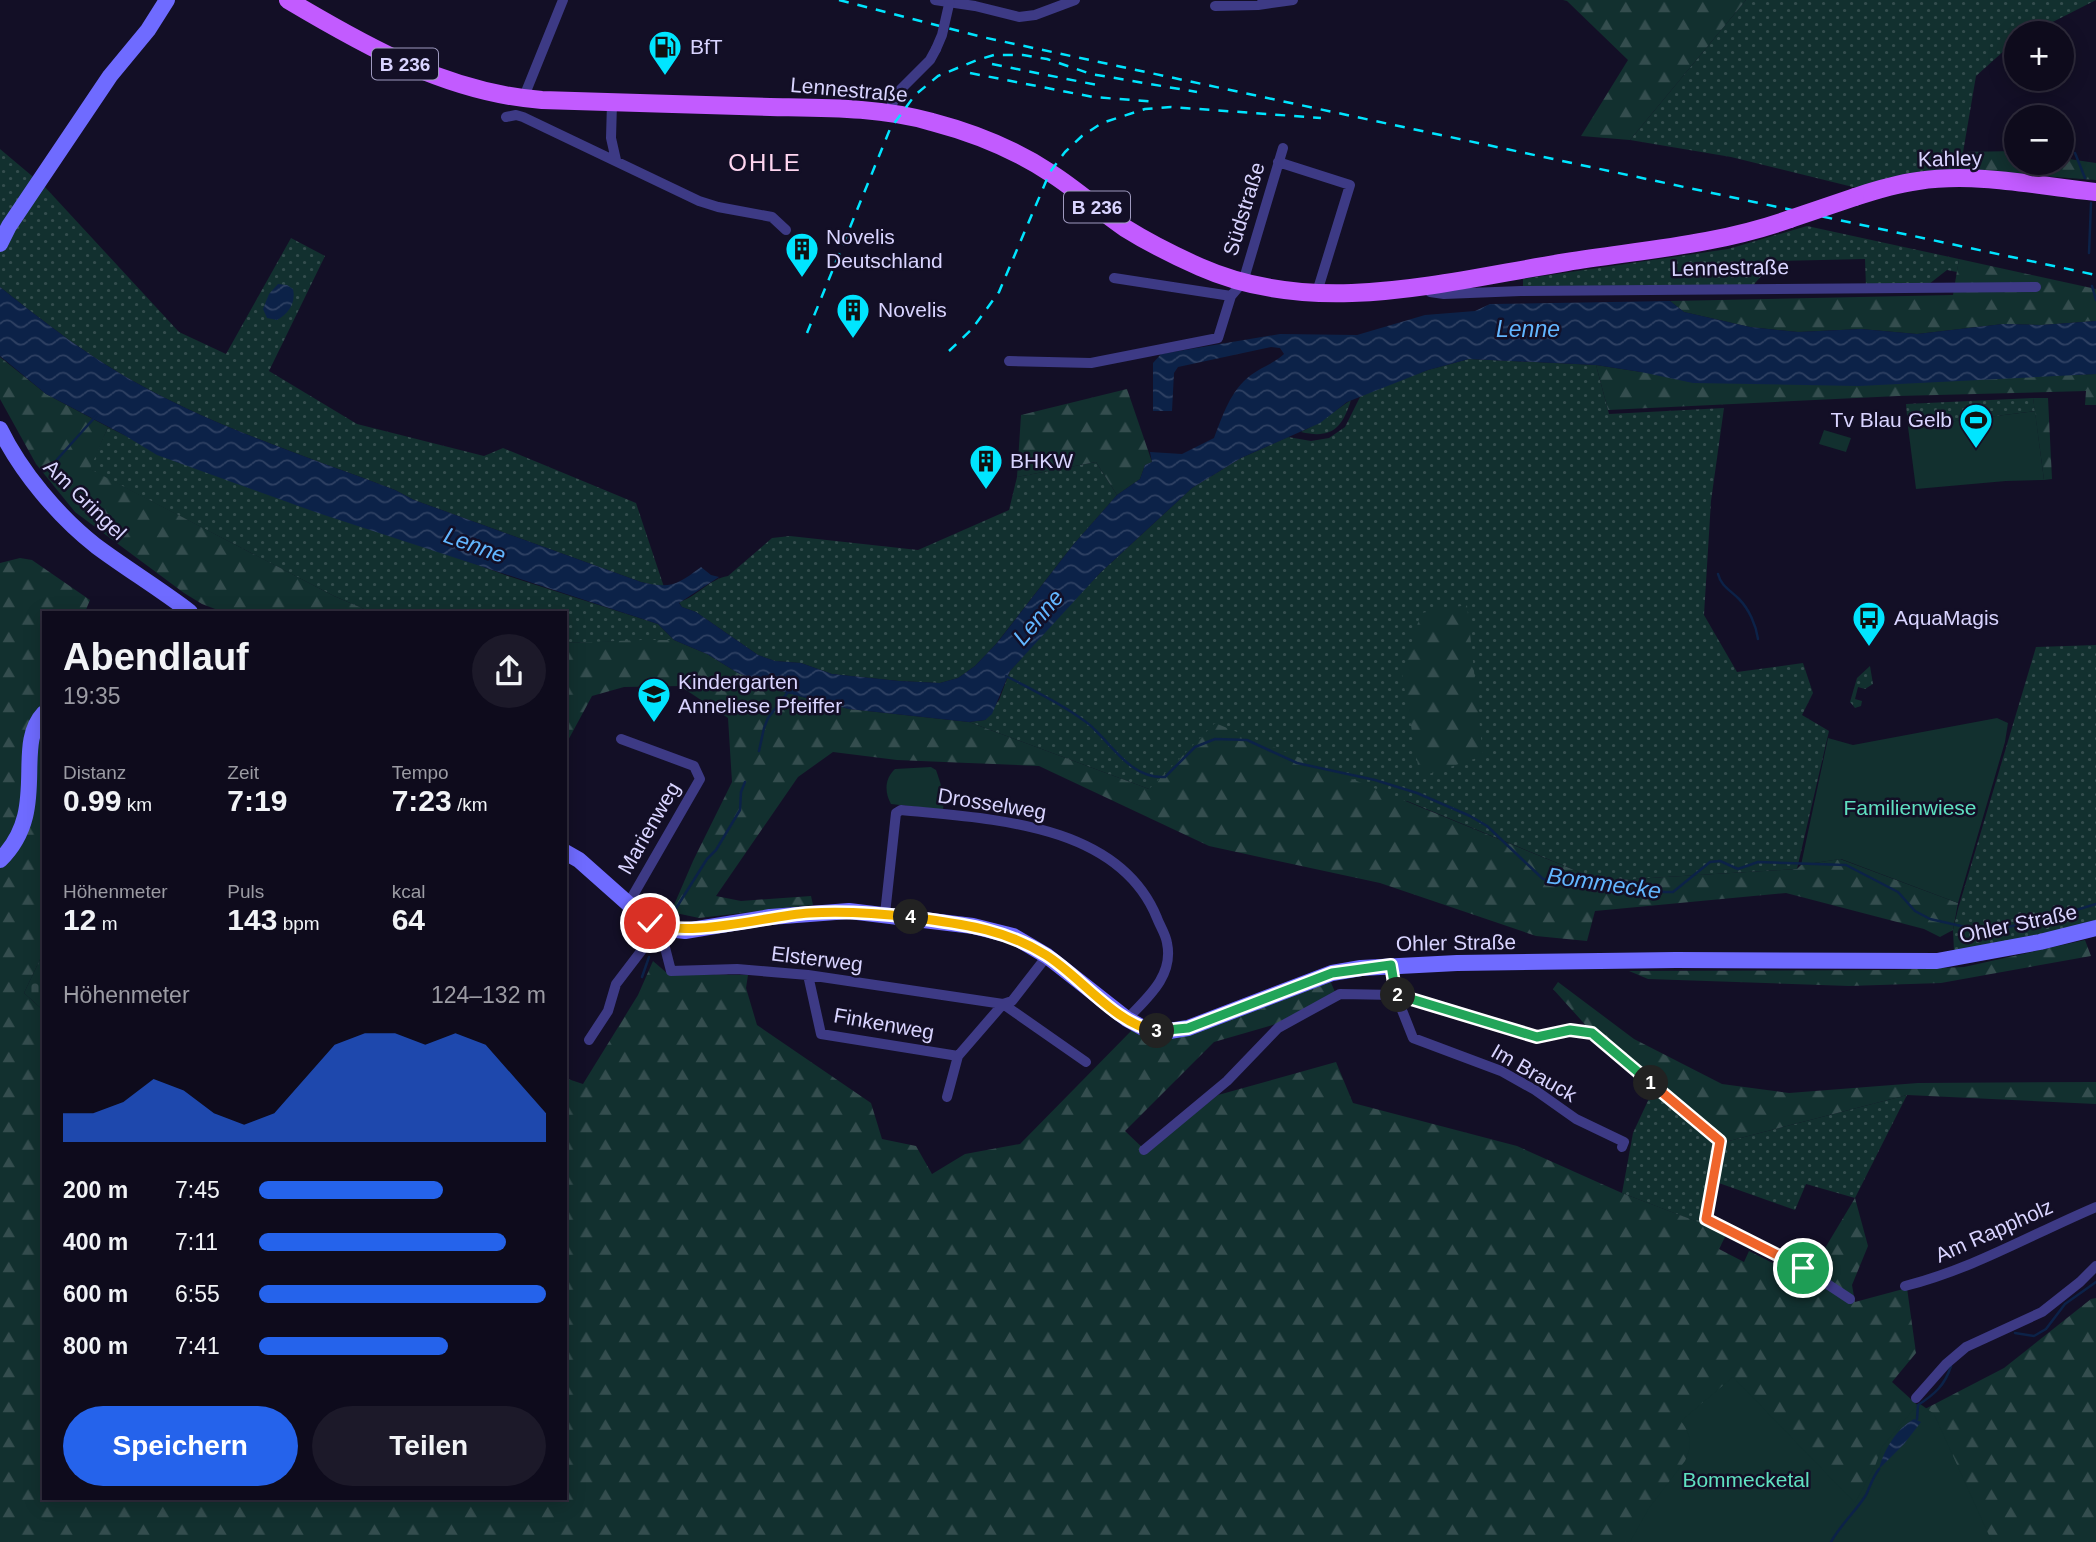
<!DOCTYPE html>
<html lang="de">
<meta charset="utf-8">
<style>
:root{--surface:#0e0b1c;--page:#1c1929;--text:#f1f3f6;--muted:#9b9ba3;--line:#2e2b3b;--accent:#2563eb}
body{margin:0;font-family:Helvetica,sans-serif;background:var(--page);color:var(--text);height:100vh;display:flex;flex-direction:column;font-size:26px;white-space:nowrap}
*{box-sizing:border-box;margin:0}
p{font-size:23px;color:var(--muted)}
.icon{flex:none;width:38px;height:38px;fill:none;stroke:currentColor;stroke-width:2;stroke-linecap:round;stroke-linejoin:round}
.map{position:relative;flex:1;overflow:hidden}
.drawer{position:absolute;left:42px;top:611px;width:525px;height:889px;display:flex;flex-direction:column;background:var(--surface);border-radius:0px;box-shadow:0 4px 18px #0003,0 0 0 2px var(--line)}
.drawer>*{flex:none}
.controls{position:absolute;left:2004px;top:21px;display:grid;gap:14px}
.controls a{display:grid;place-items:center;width:70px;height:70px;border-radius:50%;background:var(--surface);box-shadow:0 4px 18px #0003,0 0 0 2px var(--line);font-size:35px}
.pin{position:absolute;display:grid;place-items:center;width:60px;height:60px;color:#fff;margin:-30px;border:4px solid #fff;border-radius:50%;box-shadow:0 2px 7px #0007}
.km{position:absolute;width:35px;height:35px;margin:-18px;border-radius:50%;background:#222;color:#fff;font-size:19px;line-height:35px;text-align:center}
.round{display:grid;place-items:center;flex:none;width:74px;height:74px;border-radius:37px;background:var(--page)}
.headline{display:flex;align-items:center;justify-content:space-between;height:119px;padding:0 21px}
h1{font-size:38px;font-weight:700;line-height:52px}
.metrics{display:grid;grid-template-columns:repeat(3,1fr);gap:10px;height:119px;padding:7px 21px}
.metrics div{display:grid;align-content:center}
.metrics b{font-size:30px;font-weight:700}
.metrics small{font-size:19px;font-weight:400}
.metrics p{font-size:19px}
.chart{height:196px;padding:14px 21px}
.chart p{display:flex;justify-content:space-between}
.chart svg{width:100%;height:126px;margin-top:7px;fill:var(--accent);opacity:.7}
.cta{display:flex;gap:14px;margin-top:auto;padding:14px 21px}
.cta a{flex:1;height:80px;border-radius:42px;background:var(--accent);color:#fff;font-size:28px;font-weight:700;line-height:80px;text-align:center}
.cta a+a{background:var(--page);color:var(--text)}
ul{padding:0 21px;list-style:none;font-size:23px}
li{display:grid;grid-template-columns:112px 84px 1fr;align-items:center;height:52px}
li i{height:18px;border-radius:9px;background:var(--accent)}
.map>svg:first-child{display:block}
</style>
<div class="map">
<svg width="2096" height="1542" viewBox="0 0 2096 1542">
<defs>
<pattern id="grass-dots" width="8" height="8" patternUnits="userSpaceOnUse" patternTransform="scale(1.75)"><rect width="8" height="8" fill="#12302f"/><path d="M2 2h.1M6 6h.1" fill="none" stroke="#344d4e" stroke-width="1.8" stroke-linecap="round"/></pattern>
<pattern id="forest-firs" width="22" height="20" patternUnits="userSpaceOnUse" patternTransform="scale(1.75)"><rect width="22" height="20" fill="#12302f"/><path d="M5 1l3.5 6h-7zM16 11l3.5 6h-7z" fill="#344d4e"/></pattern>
<pattern id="cemetery-stones" width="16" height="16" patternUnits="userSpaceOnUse" patternTransform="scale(1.75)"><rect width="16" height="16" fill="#12302f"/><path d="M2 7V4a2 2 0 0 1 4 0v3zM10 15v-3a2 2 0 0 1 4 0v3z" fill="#344d4e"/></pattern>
<pattern id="water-waves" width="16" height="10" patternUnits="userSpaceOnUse" patternTransform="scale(1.75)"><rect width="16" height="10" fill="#0c2248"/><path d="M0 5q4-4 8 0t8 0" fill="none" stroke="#2f4163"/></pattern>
</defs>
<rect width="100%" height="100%" fill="#130f26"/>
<path fill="url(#grass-dots)" d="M1746 0H2096L2031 33H2016V40L1976 76 1960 170 1904 174 1861 189 1731 157 1630 140Z
M0 149 44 186 179 332 226 354 291 238 325 256 269 371 357 424 484 456 503 448 636 503 664 587 641 582 414 500 395 490C311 458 223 430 144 387 93 360 45 323 0 287Z
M1807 226 1959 259 1957 272 1947 270 1929 284 1866 287 1865 259 1774 261 1750 289 1523 290V279L1728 249Z
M1469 359 1596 365 1609 414 1724 408 1711 501 1704 615 1737 672 1803 663 1813 693 1802 715 1829 731 1797 869 1601 881 1407 801 1149 789 969 722 985 720 999 700 1010 671 1059 616 1100 573 1192 488 1241 458 1288 437 1311 441 1329 438 1345 427 1360 397 1376 389 1428 370Z
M2033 398 2035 411 1908 427 1906 404Z
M1351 400C1342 429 1331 439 1301 432 1320 423 1334 411 1351 400Z
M108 427 124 435 508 576 658 624 674 640 565 643V612H371L334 596 89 469Z
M1096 462 1117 495 1073 545 996 644 975 666 958 678 940 683 899 681 832 674 801 663 775 661 758 655 696 612 682 607 679 602C697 597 709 579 728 576L772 538 790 536 918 550 1009 510 1017 477Z
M2096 645V927L1954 951 1953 930 1958 909 2036 647Z
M1870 666 1873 684 1865 689 1858 687 1855 699 1862 701 1861 706 1855 708 1850 702 1857 678Z
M1652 1092 1714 1143 1700 1223 1622 1193 1633 1133Z
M1907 1095 1855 1198 1806 1184 1795 1210 1716 1182 1725 1142Z"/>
<path fill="url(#forest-firs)" d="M1563 0H1746L1630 140 1581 136 1628 60 1567 1Z
M2014 151H2016V163H2062V158L2096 163V180L1960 170 1964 152Z
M1959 259 2096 289V321L2041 325 2003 324 1917 334 1861 329 1798 332 1750 327 1684 312 1670 301 1953 295Z
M0 357 46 394 108 427 90 469 334 596 371 612H223L202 604 184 593 75 512 36 464 0 399Z
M1596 365 1641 372 2034 376 2096 374V405H2085L2086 391 1898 396 1608 410Z
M1127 389 1152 462 1145 465 1140 479 1117 495 1096 462 1017 477 1021 415Z
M2033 398H2048L2052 479 2044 480Z
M20 558 32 560 90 600 85 612H44V951L24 993 44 1011V1498H565V1078L583 1084 638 995 653 961 668 974 748 975 746 988 757 1025 871 1103 882 1139 916 1146 932 1174 965 1154 1020 1144 1133 1029 1148 1034 1329 978 1335 992 1276 1024 1214 1042 1125 1131 1147 1152 1218 1095 1336 1062 1353 1103 1517 1146 1622 1193 1727 1233 1719 1249 1744 1262 1749 1251 1806 1280 1855 1198 1868 1246 1852 1285 1855 1302 1907 1288 1916 1353 1892 1382 1923 1410 2004 1368 2091 1299 2096 1298V1542H0V563Z
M1467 605 1483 756 1420 777 1402 674 1421 613Z
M641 640H674L707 654 738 673 787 693 849 709 969 722 1149 789 1215 723 1601 881 1797 869 1801 865 1840 859 1958 903 1953 930 1940 937 1924 929 1786 893 1595 911 1587 941 1536 936 1380 883 1209 846 1039 766 897 760 833 752 798 777 716 896 741 901 811 896 813 905 699 918 671 912 693 861 732 782 728 718 680 686 624 687 592 696 565 746V643Z
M2085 940 2091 956 1941 983 1849 986 1648 979 1629 971 1894 970 1964 967Z
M1558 982 1634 1039 1722 1084 1789 1093 1918 1083 2096 1082V1104L1907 1095 1725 1142 1590 1030 1553 989Z"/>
<path fill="url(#cemetery-stones)" d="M44 951V1011L24 993Z"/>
<path fill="#12302f" d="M2035 411 2044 480 2006 481 1916 489 1908 427Z
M1824 430 1851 438 1846 452 1819 444Z
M1997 718 2008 723 2005 742 1958 903 1841 859 1801 865 1828 738 1853 745Z
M931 767 936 770C941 784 945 796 943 810L891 804C884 792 885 778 895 769Z
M1733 1377 1855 1503 1875 1466 1882 1447 1919 1403 1934 1414 1992 1542H1630L1649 1508 1685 1461C1693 1444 1691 1435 1681 1421Z"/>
<path fill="url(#water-waves)" d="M278 284 287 285 293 289C296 303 289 313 277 320L267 318 263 309 269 294Z
M0 287C45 323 93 360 144 387 223 430 311 458 395 490L414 500 641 582C671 589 677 585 701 567L711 575 719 577 679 603 682 607 696 612 758 655 775 661 801 663 832 674 899 681 940 683 958 678 975 666 997 643 1073 545 1117 495 1140 479 1145 465 1152 462 1150 452 1182 454 1214 438C1223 415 1230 391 1251 375 1261 367 1275 363 1284 354L1280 348 1271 347 1178 367 1174 373 1172 411H1153V363L1161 354 1280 334 1357 335 1425 315 1475 311 1490 304 1670 301 1684 312 1750 327 1798 332 1861 329 1917 334 2003 324 2041 325 2096 321V374L1859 386 1693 383 1641 372 1596 365 1469 359 1428 370 1347 402 1320 423 1241 458 1192 488 1100 573 1010 671 992 714 985 720 969 722 849 709 787 693 738 673 707 654 674 640 658 624 318 513 157 455 124 435 46 394 0 356Z
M1914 1419 1921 1422 1904 1444 1879 1469C1884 1450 1896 1429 1914 1419Z"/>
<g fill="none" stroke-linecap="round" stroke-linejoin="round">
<path stroke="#0c2248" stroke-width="2.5" d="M2075 153 2085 178
M2089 253 2091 203
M2092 286 2096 300
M54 463 96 416
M1718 574C1721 586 1730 590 1739 599 1749 609 1756 625 1758 639
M1006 676C1029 688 1052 699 1073 713 1080 718 1089 723 1095 730 1115 749 1133 779 1165 777L1195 747 1215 739 1247 740 1297 763 1375 780 1417 793 1470 816 1487 826 1543 879 1574 883 1621 881 1664 892H1673L1710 862 1720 861 1738 869 1758 862 1846 865 1898 892 1915 911 1930 919 1970 928H2000L2037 922 2096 904
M759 751 764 728 768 718 788 692
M673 913 707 859 716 850 740 810 741 792 745 782
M642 977 649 957
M2015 1333 2034 1336 2046 1329 2065 1304 2096 1282
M1917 1419 1918 1405C1935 1394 1945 1385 1951 1366
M1831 1542C1841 1524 1856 1511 1866 1495 1870 1486 1873 1477 1879 1469"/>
<path stroke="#3d3a85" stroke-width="10" d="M935 0 975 6 1019 17 1035 15 1075 0
M1215 6 1258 5 1293 0
M523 99 563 0
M612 103 611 138 616 160
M888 112 899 91 930 60 936 49
M506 117 516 115 523 117 699 201 718 207 772 217 786 230
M1278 162 1350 185 1317 292
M1114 278 1231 296
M1428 288 1430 292 1444 294 1521 291 2036 287
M1009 361 1091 363 1218 338 1231 296 1243 282 1283 148
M621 739 694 766 700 779 628 904
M885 914 896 813 901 810C989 819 1118 822 1157 918 1160 926 1166 935 1167 943 1174 976 1147 998 1127 1019
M660 928 671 971 737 969 808 975 1003 1004 1086 1062
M1391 965 1396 995 1413 1038 1501 1071 1535 1090 1576 1119 1624 1142 1622 1147
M808 975 821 1034 958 1056
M589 1040 608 1011 616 984 645 946 650 923
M947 1097 958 1056 1003 1004 1012 1001 1047 956
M1144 1150 1227 1081 1278 1028 1340 994 1396 995 1537 1037 1570 1030 1592 1033 1720 1141 1706 1219 1803 1268 1850 1299
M1905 1286C1973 1269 2032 1234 2096 1207
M1916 1398 1946 1364 1966 1347 2042 1312 2080 1282 2096 1266"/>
<path stroke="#6f6bff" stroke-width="16" d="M0 244 9 226 110 76 148 30 167 0
M0 429C21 472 58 516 96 546 127 569 160 589 190 612
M565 852 579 860 650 923 660 928 685 931 770 917 849 911 973 926 1013 936 1047 956 1127 1019 1147 1030 1163 1032 1188 1028 1332 973 1361 968 1457 963 1676 960 1937 961 2040 942 2096 928
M0 860C51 810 12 747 44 713"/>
<path stroke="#c25bff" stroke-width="18" d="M288 0C367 47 448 93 542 100 618 103 694 104 770 107 825 108 880 107 932 122 974 133 1016 150 1052 174 1077 190 1100 211 1125 228 1149 243 1175 256 1200 267 1317 319 1447 281 1567 262 1642 250 1717 245 1790 219
M1855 197C1876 190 1896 184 1918 181 1976 172 2038 186 2096 192"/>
<path stroke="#00e5ff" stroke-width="2.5" stroke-dasharray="10 9" stroke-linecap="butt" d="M839 0 982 37 2096 275
M992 64 1102 86
M970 73 1093 97 1157 102
M807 333 890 129 915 95 938 76 977 60 994 55H1023L1047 59 1091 74 1197 92
M949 351 972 329 999 292 1050 172 1065 152 1082 136 1102 123 1145 109 1171 107 1321 118"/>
<path stroke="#3d3a85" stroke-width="10" d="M936 49 942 35 950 0"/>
<path stroke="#c25bff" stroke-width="18" d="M1790 219 1855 197"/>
</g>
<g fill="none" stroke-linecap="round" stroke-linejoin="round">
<defs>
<path id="split-1" d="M1651 1083 1720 1141 1706 1219 1803 1268"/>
<path id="split-2" d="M1398 995 1537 1037 1570 1030 1592 1033 1651 1083"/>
<path id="split-3" d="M1157 1031 1188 1028 1332 973 1391 965 1396 995H1398"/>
<path id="split-4" d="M911 917C960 924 1003 928 1046 955 1080 976 1116 1025 1157 1031"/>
<path id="split-5" d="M650 923C686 939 766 916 809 913 844 911 876 913 911 917"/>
</defs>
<use href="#split-1" stroke="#fff" stroke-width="14"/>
<use href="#split-2" stroke="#fff" stroke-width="14"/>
<use href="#split-3" stroke="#fff" stroke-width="14"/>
<use href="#split-4" stroke="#fff" stroke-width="14"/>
<use href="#split-5" stroke="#fff" stroke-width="14"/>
<use href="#split-1" stroke="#f0652b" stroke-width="9"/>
<use href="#split-2" stroke="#22a559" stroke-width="9"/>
<use href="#split-3" stroke="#22a559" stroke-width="9"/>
<use href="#split-4" stroke="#f5b400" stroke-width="9"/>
<use href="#split-5" stroke="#f5b400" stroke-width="9"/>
</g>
<defs>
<symbol id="fuel-pin" viewBox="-11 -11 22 30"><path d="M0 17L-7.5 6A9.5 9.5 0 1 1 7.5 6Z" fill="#00e5ff" stroke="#130f26"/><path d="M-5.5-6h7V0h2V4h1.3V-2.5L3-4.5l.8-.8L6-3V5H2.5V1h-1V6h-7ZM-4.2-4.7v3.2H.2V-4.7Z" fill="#111"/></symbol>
<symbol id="building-pin" viewBox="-11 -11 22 30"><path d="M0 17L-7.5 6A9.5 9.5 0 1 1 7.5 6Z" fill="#00e5ff" stroke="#130f26"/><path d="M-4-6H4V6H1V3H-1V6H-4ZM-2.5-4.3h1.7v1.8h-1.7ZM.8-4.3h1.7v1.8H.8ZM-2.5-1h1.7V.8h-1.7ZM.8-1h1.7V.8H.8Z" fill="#111"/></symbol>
<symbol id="stadium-pin" viewBox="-11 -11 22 30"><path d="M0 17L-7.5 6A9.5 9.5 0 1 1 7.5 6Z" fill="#00e5ff" stroke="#130f26"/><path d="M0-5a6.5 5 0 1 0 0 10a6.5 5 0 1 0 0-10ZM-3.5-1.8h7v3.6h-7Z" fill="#111"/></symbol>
<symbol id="bus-pin" viewBox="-11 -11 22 30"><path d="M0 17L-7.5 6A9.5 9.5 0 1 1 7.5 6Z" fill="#00e5ff" stroke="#130f26"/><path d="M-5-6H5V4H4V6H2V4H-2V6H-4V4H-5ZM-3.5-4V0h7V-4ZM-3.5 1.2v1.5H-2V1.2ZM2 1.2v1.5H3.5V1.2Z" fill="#111"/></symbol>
<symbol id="school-pin" viewBox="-11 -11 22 30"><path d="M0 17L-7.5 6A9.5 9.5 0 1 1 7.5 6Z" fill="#00e5ff" stroke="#130f26"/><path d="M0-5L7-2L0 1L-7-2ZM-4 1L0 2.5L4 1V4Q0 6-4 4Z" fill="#111"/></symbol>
</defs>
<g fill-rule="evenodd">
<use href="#fuel-pin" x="646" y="28" width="38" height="52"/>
<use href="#building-pin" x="783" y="230" width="38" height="52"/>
<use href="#building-pin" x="834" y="291" width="38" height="52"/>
<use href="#stadium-pin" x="1957" y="401" width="38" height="52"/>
<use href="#building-pin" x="967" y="442" width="38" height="52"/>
<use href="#bus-pin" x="1850" y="599" width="38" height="52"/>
<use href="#school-pin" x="635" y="675" width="38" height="52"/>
</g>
<g text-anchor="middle" stroke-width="5" stroke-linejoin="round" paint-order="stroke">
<g fill="#130f26" stroke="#9e99be" stroke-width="2">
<rect x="372" y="48.5" width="66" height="31" rx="5"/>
<rect x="1064" y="191.5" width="66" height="31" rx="5"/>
</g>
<g font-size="19" font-weight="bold" fill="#d9d4ff">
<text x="405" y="71">B 236</text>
<text x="1097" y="214">B 236</text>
</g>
<g font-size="21" fill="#d9d4ff" stroke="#130f26" text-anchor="start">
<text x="690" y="54">BfT</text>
<text x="826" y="244">Novelis<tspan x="826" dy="24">Deutschland</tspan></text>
<text x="878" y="317">Novelis</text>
<text x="1952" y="427" text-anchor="end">Tv Blau Gelb</text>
<text x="1010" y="468">BHKW</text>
<text x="1894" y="625">AquaMagis</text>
<text x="678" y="689">Kindergarten<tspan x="678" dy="24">Anneliese Pfeiffer</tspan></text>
</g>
<g font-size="21" fill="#d9d4ff" stroke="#130f26">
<text transform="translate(849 90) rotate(5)" y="7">Lennestraße</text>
<text transform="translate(1950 159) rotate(-1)" y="7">Kahley</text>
<text transform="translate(1244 209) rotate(-73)" y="7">Südstraße</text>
<text transform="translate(1730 268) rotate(-1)" y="7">Lennestraße</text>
<text transform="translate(85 500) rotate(44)" y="7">Am Gringel</text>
<text transform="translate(992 804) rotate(9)" y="7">Drosselweg</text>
<text transform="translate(649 828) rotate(-60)" y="7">Marienweg</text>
<text transform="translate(2018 924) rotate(-12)" y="7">Ohler Straße</text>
<text transform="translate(1456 943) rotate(-1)" y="7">Ohler Straße</text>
<text transform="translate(817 959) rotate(7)" y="7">Elsterweg</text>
<text transform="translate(884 1024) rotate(10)" y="7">Finkenweg</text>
<text transform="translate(1534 1073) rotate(30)" y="7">Im Brauck</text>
<text transform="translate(1994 1231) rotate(-24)" y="7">Am Rappholz</text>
</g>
<g font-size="21" fill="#5fe0c0" stroke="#130f26">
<text x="1910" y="815">Familienwiese</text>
<text x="1746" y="1487">Bommecketal</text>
</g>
<g font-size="23" font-style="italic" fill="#62b6ff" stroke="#130f26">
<text x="1528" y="337">Lenne</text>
<text transform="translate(475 545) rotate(20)" y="8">Lenne</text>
<text transform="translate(1038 617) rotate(-50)" y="8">Lenne</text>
<text transform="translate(1604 883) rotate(8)" y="8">Bommecke</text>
</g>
<g font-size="24" letter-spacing="2" fill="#ffd6f0" stroke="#130f26">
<text x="765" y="171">OHLE</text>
</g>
</g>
</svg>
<div class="controls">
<a>+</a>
<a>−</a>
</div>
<div class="pin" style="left:1803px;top:1268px;background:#1e9e55"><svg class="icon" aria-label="arrive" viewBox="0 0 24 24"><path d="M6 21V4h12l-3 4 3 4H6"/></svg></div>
<div class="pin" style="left:650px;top:923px;background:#d93025"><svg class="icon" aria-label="check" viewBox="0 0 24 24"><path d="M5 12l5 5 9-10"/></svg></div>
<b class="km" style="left:1651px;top:1083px">1</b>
<b class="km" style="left:1398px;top:995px">2</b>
<b class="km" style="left:1157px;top:1031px">3</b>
<b class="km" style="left:911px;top:917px">4</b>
<section class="drawer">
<div class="headline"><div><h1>Abendlauf</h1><p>19:35</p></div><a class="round"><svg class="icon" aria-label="share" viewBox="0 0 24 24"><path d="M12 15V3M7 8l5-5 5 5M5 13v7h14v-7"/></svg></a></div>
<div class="metrics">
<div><p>Distanz</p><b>0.99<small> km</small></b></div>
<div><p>Zeit</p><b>7:19</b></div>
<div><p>Tempo</p><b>7:23<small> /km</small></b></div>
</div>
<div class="metrics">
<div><p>Höhenmeter</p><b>12<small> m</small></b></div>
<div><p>Puls</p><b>143<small> bpm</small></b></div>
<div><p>kcal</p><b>64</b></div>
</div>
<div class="chart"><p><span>Höhenmeter</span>124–132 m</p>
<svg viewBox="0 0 160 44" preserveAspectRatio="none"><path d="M0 44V34L10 34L20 30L30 22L40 26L50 34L60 38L70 34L80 22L90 10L100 6L110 6L120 10L130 6L140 10L150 22L160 34V44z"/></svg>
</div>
<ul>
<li><b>200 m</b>7:45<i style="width:64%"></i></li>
<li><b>400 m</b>7:11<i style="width:86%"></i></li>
<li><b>600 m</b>6:55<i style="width:100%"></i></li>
<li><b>800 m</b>7:41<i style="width:66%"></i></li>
</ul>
<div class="cta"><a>Speichern</a><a>Teilen</a></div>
</section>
</div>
